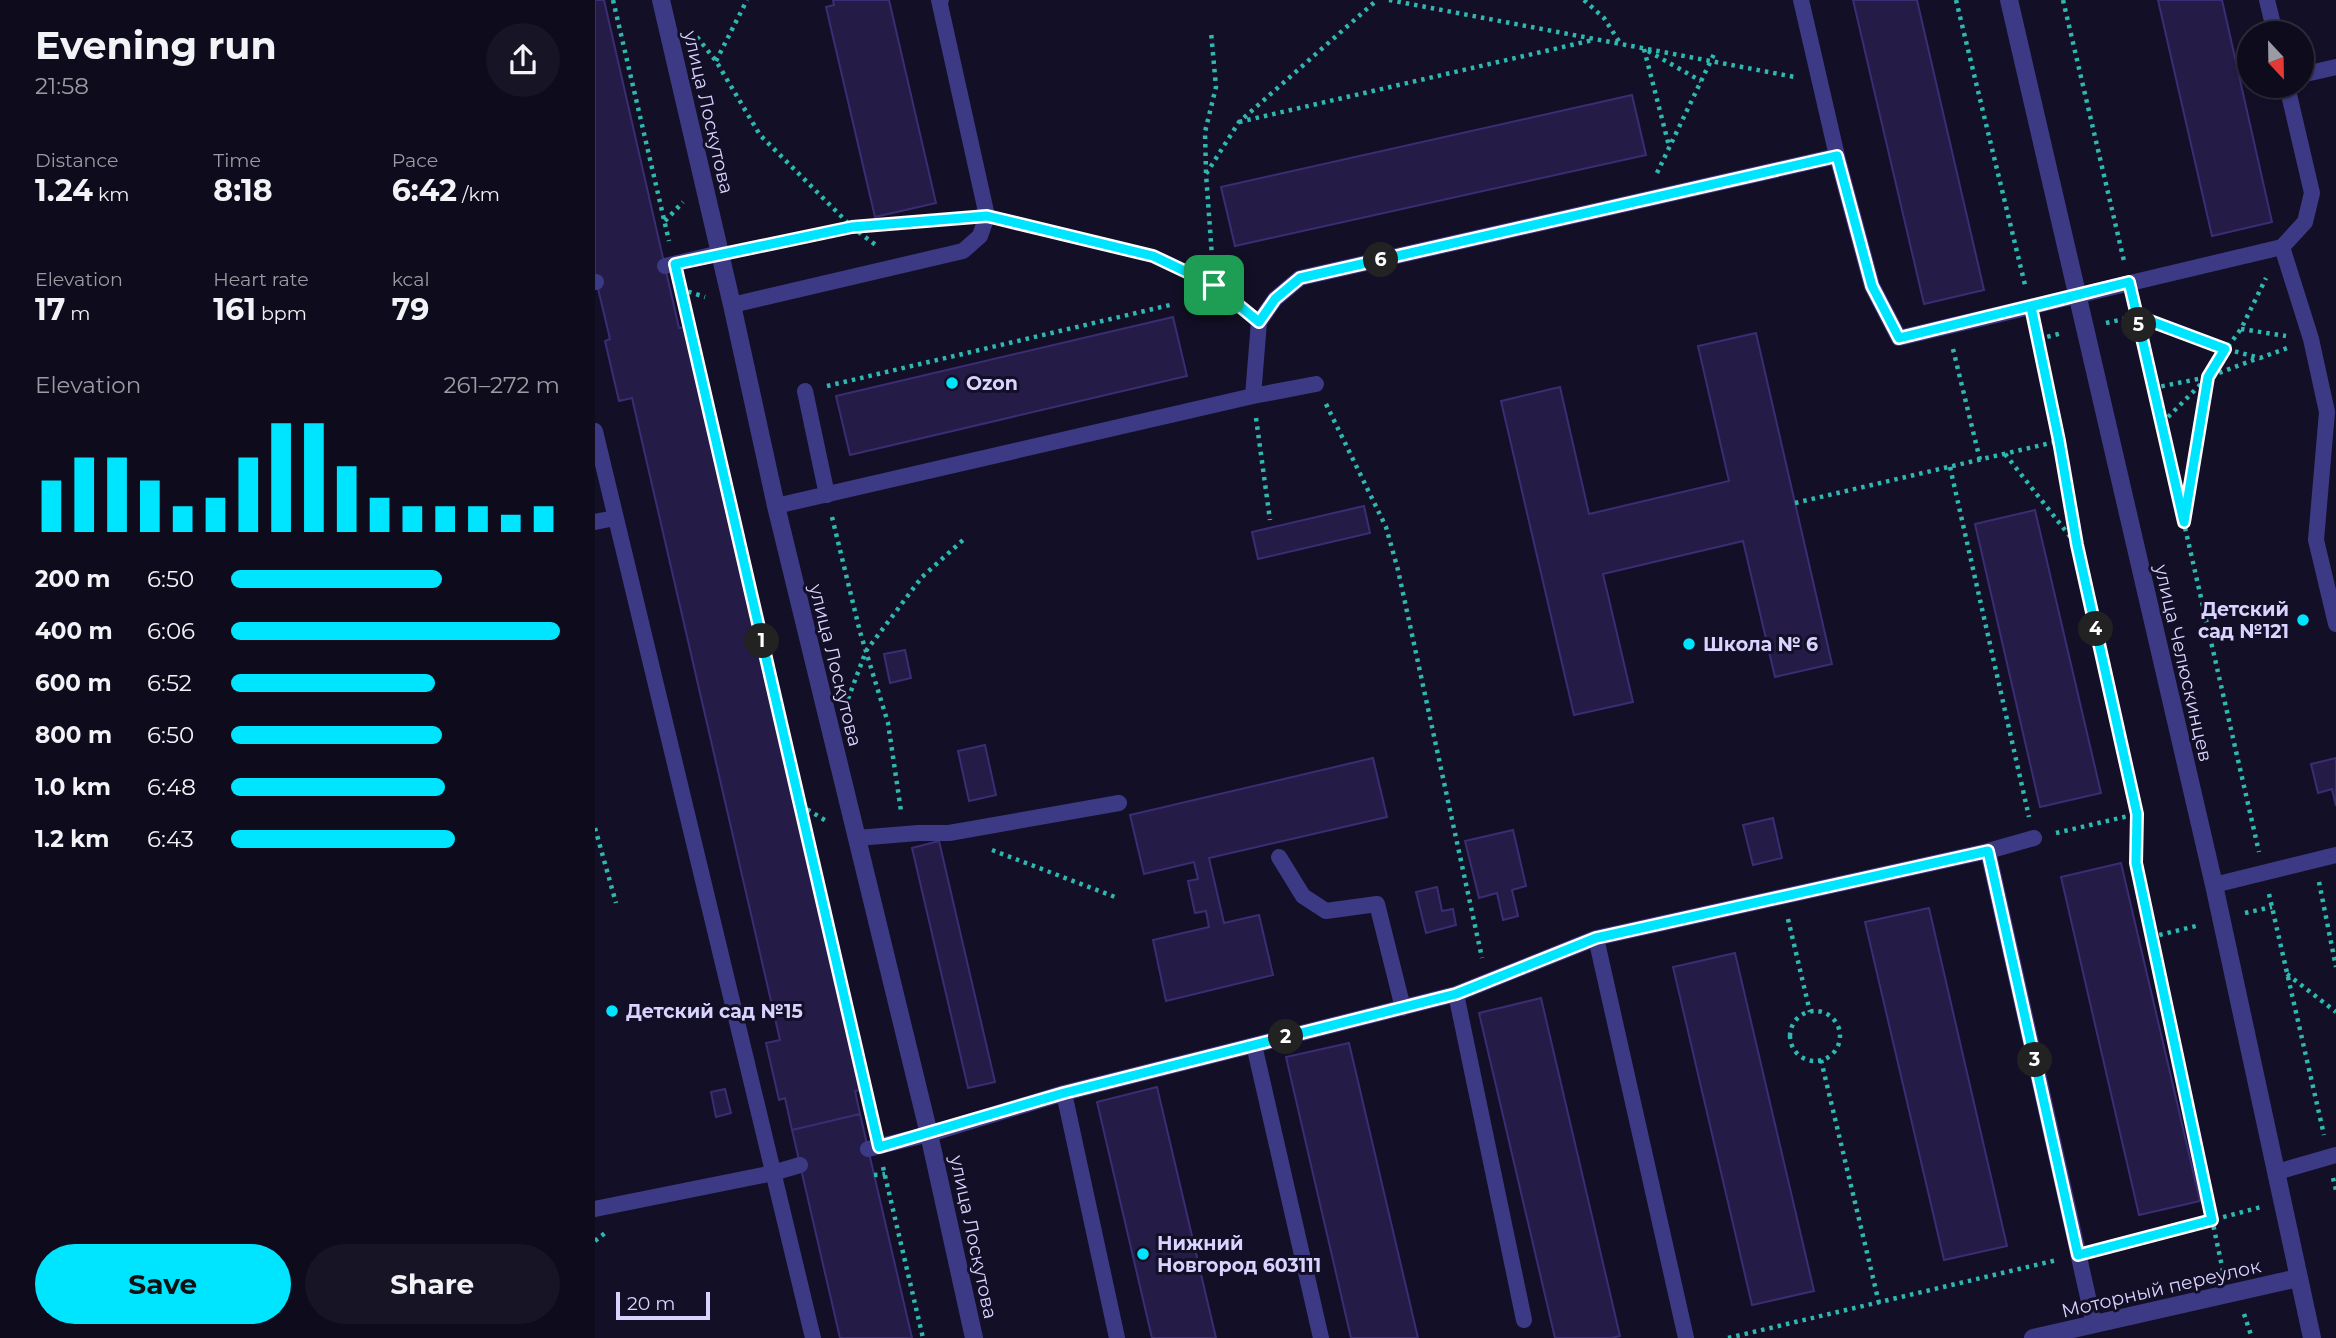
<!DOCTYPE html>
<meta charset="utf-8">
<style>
:root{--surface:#0e0b1c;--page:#171425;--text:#f1f3f6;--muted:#9b9ba3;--line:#2e2b3b;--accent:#00e5ff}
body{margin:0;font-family:Montserrat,sans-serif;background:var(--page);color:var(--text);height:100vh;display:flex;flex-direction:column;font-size:26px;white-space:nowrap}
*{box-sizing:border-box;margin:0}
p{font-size:23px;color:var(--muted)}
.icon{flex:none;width:38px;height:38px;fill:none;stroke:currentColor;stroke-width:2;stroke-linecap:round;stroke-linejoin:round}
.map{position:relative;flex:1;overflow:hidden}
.side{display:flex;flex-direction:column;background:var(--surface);width:595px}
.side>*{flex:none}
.needle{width:46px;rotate:158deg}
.tools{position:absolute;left:1642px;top:21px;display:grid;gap:14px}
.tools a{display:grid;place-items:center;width:77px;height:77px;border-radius:50%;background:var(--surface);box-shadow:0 2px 5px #0004,0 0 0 2px var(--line);font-size:35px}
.scale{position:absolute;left:21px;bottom:18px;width:94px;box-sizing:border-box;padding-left:7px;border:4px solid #d9d4ff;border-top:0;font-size:19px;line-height:24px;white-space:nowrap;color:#d9d4ff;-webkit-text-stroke:5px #130f26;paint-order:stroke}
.pin{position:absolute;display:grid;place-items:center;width:60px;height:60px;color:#fff;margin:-30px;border-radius:14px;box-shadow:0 4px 10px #0006}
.km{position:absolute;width:35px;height:35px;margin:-18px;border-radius:50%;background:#222;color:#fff;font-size:19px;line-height:35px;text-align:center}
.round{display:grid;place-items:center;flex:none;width:74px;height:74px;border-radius:37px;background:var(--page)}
.overview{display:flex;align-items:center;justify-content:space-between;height:119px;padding:0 35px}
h1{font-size:38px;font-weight:700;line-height:52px}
.metrics{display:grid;grid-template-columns:repeat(3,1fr);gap:10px;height:119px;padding:7px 35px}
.metrics div{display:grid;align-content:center}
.metrics b{font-size:30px;font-weight:700}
.metrics small{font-size:19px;font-weight:400}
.metrics p{font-size:19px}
.chart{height:196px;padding:14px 35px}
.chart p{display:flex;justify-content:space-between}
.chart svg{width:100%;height:126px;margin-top:7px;stroke:var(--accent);stroke-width:6}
.cta{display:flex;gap:14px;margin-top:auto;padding:14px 35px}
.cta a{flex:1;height:80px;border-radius:42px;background:var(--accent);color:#111;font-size:28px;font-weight:700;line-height:80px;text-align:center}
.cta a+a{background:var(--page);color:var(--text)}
ul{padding:0 35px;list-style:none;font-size:23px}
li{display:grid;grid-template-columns:112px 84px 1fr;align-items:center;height:52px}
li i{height:18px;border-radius:9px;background:var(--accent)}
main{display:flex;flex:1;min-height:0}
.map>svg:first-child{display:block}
</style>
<main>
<section class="side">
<div class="overview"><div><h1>Evening run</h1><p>21:58</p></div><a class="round"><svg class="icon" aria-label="share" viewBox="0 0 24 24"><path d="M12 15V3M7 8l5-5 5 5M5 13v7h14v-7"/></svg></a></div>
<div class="metrics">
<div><p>Distance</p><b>1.24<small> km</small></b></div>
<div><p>Time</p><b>8:18</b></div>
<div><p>Pace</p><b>6:42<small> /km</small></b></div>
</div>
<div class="metrics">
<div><p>Elevation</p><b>17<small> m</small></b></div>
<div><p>Heart rate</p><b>161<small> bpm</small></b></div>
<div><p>kcal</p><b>79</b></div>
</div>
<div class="chart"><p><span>Elevation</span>261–272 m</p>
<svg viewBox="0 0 160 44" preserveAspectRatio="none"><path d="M5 44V26M15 44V18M25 44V18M35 44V26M45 44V35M55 44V32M65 44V18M75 44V6M85 44V6M95 44V21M105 44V32M115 44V35M125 44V35M135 44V35M145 44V38M155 44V35"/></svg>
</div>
<ul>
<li><b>200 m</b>6:50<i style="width:64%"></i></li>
<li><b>400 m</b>6:06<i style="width:100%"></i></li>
<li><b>600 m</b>6:52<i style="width:62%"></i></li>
<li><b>800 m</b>6:50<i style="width:64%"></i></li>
<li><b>1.0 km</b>6:48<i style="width:65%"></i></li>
<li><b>1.2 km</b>6:43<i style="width:68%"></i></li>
</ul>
<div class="cta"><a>Save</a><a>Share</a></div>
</section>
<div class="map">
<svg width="1741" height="1338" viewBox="0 0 1741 1338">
<rect width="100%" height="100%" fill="#130f26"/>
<path fill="#241b47" stroke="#3b2d73" stroke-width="2" d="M0 0H9L84 328 91 327 267 1090 260 1091 265 1114 197 1130 190 1098 184 1100 171 1043 185 1040 37 398 24 401 10 341 15 339 0 276Z
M238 0H294L341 203 280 217 231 7 239 5Z
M1258 0H1322L1389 290 1329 304Z
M1563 0H1627L1677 222 1617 236Z
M1037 95 1051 155 640 246 626 187Z
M578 317 592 376 255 455 241 396Z
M1161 333 1237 664 1180 677 1148 541 1008 574 1038 702 979 715 906 401 965 387 994 514 1134 481 1103 346Z
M769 506 775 533 663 559 657 532Z
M1440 510 1506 793 1445 807 1380 524Z
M310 650 316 678 295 683 289 654Z
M390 745 401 795 374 801 363 751Z
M778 758 792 817 614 858 629 923 664 915 678 975 571 1001 558 940 614 927 611 911 600 913 593 881 603 879 599 862 549 874 535 815Z
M1741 758V806L1737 789 1723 793 1716 764Z
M1178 818 1187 858 1158 865 1148 825Z
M918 830 931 886 917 890 923 916 908 920 902 893 884 898 870 841Z
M344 841 400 1082 373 1088 317 848Z
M1526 863 1605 1201 1544 1215 1466 877Z
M842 887 847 911 858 909 861 925 831 933 821 892Z
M1334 908 1412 1246 1349 1260 1270 922Z
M1140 953 1219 1291 1157 1305 1078 967Z
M946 998 1025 1336 1016 1338H960L884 1013Z
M754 1043 823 1338H756L691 1057Z
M562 1087 621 1338H557L502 1102Z
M130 1089 136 1113 121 1117 116 1092Z
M265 1114 317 1338H245L197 1130Z"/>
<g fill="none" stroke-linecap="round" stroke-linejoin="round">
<path stroke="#2fb8b0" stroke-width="4.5" stroke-dasharray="3.5 5" stroke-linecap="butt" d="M18 0 74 241
M794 0 1200 77
M989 0 1009 18 1025 43
M1361 0 1430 285
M1468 0 1529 261
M102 37 121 61 165 135 257 227 282 246
M1049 49 1074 146
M1053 51 1106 81
M121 61 152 0
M644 122 998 40
M611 173 610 132 621 87 616 32
M1062 173 1119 54
M70 221 88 202
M413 221 558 256 619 285 647 308
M146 249 257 227 366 218
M84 284 279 1124
M619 284 611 174 644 122 782 0
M85 289 110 297
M1539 304 1664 852
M1511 323 1542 316 1631 349 1665 358 1695 347
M1441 327 1464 441 1482 545 1542 814 1541 863 1628 1271
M1646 329 1691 336
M1444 339 1467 333
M1358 349 1385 460
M232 386 575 305
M1558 388 1613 377 1664 358
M731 404 791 527 803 570 887 958
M661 418 675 520
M1567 423 1613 377
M1410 454 1481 544
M1355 467 1434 817
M1200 503 1464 441
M237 517 265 632 293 723 306 811
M1590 517 1613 377 1631 349 1646 329 1671 278
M253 699 271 651 327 577 368 540
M205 805 233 822
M0 828 21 903
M1461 833 1542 814
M397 850 520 897
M1724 882 1741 967
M1674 894 1729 1135
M1650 913 1677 907
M1193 919 1215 1012
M1556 937 1601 926
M1692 974 1741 1012
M1195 1036a25 25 0 1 1 50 0a25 25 0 1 1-50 0Z
M1226 1060 1284 1303
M288 1167 328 1338
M279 1175 290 1174
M1738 1178 1741 1190
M0 1241 10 1233
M1505 1250 1666 1207
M1649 1314 1657 1338
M1133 1338 1462 1260"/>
<path stroke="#3d3a85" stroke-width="16" d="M1206 0 1242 156 1277 286 1304 338 1687 247 1710 222 1717 193 1692 86
M1672 0 1680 33
M1706 75 1741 67
M1687 247 1716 339 1732 412 1721 540 1741 624
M70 266 125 253
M0 282H1
M137 305 368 251 385 236 392 216 344 0H346
M210 391 232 495
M658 396 721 384
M0 431 218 1338
M181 506 658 396 664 322 680 299 705 278 1242 156
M0 522 20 518
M262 838 323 833H354L524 803
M1393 851 1499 1324
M684 857 708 896 731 911 782 904 808 1008
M1619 885 1741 855
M1001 938 1091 1338
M861 994 929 1320
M659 1045 726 1338
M469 1093 522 1338
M273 1149 334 1134 469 1093 861 994 1001 938 1393 851 1439 838
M1682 1172 1741 1155
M0 1209 178 1173 205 1165"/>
<path stroke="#3d3a85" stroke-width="18" d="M66 0 137 305 181 506 334 1134 379 1338
M1414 0 1619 885 1717 1338
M1438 1338 1703 1278"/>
</g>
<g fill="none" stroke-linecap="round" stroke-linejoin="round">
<defs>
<path id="route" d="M619 285 558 256 392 216 257 227 80 264 284 1147 469 1093 861 994 1001 938 1393 851 1483 1255 1617 1220 1541 863 1542 814 1482 545 1464 441 1436 307 1534 282 1542 316 1630 349 1613 377 1589 522 1542 316 1534 282 1304 338 1277 286 1242 156 705 278 680 299 664 322 619 285"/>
</defs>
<use href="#route" stroke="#fff" stroke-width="14"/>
<use href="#route" stroke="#00e5ff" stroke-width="9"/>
</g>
<g fill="#00e5ff" stroke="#130f26" stroke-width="2.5">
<circle cx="357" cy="383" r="7"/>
<circle cx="1708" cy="620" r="7"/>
<circle cx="1094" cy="644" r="7"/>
<circle cx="17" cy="1011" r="7"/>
<circle cx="548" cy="1254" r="7"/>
</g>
<g text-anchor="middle" stroke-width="6" stroke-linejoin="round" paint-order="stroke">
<g font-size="19" fill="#d9d4ff" stroke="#130f26">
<text transform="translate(114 112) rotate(77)" y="7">улица Лоскутова</text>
<text transform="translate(1589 663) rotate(77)" y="7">улица Челюскинцев</text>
<text transform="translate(241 665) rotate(76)" y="7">улица Лоскутова</text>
<text transform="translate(379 1237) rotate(78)" y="7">улица Лоскутова</text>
<text transform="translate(1566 1288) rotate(-13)" y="7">Моторный переулок</text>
</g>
<g font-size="19" font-weight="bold" fill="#d9d4ff" stroke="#130f26" text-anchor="start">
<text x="371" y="390">Ozon</text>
<text x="1694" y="616" text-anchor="end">Детский<tspan x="1694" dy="22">сад №121</tspan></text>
<text x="1108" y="651">Школа № 6</text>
<text x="31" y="1018">Детский сад №15</text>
<text x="562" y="1250">Нижний<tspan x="562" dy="22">Новгород 603111</tspan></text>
</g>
</g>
</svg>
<div class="tools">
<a><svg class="needle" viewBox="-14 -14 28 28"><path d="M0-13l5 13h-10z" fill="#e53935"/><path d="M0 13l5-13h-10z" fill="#9b9ba3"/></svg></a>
</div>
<div class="scale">20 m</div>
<div class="pin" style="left:619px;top:285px;background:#1e9e55"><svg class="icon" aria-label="arrive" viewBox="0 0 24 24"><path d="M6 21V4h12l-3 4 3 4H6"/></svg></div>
<b class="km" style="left:167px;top:641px">1</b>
<b class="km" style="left:691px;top:1037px">2</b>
<b class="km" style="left:1440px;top:1060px">3</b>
<b class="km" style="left:1501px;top:629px">4</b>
<b class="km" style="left:1544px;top:325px">5</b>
<b class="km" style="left:786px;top:260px">6</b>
</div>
</main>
